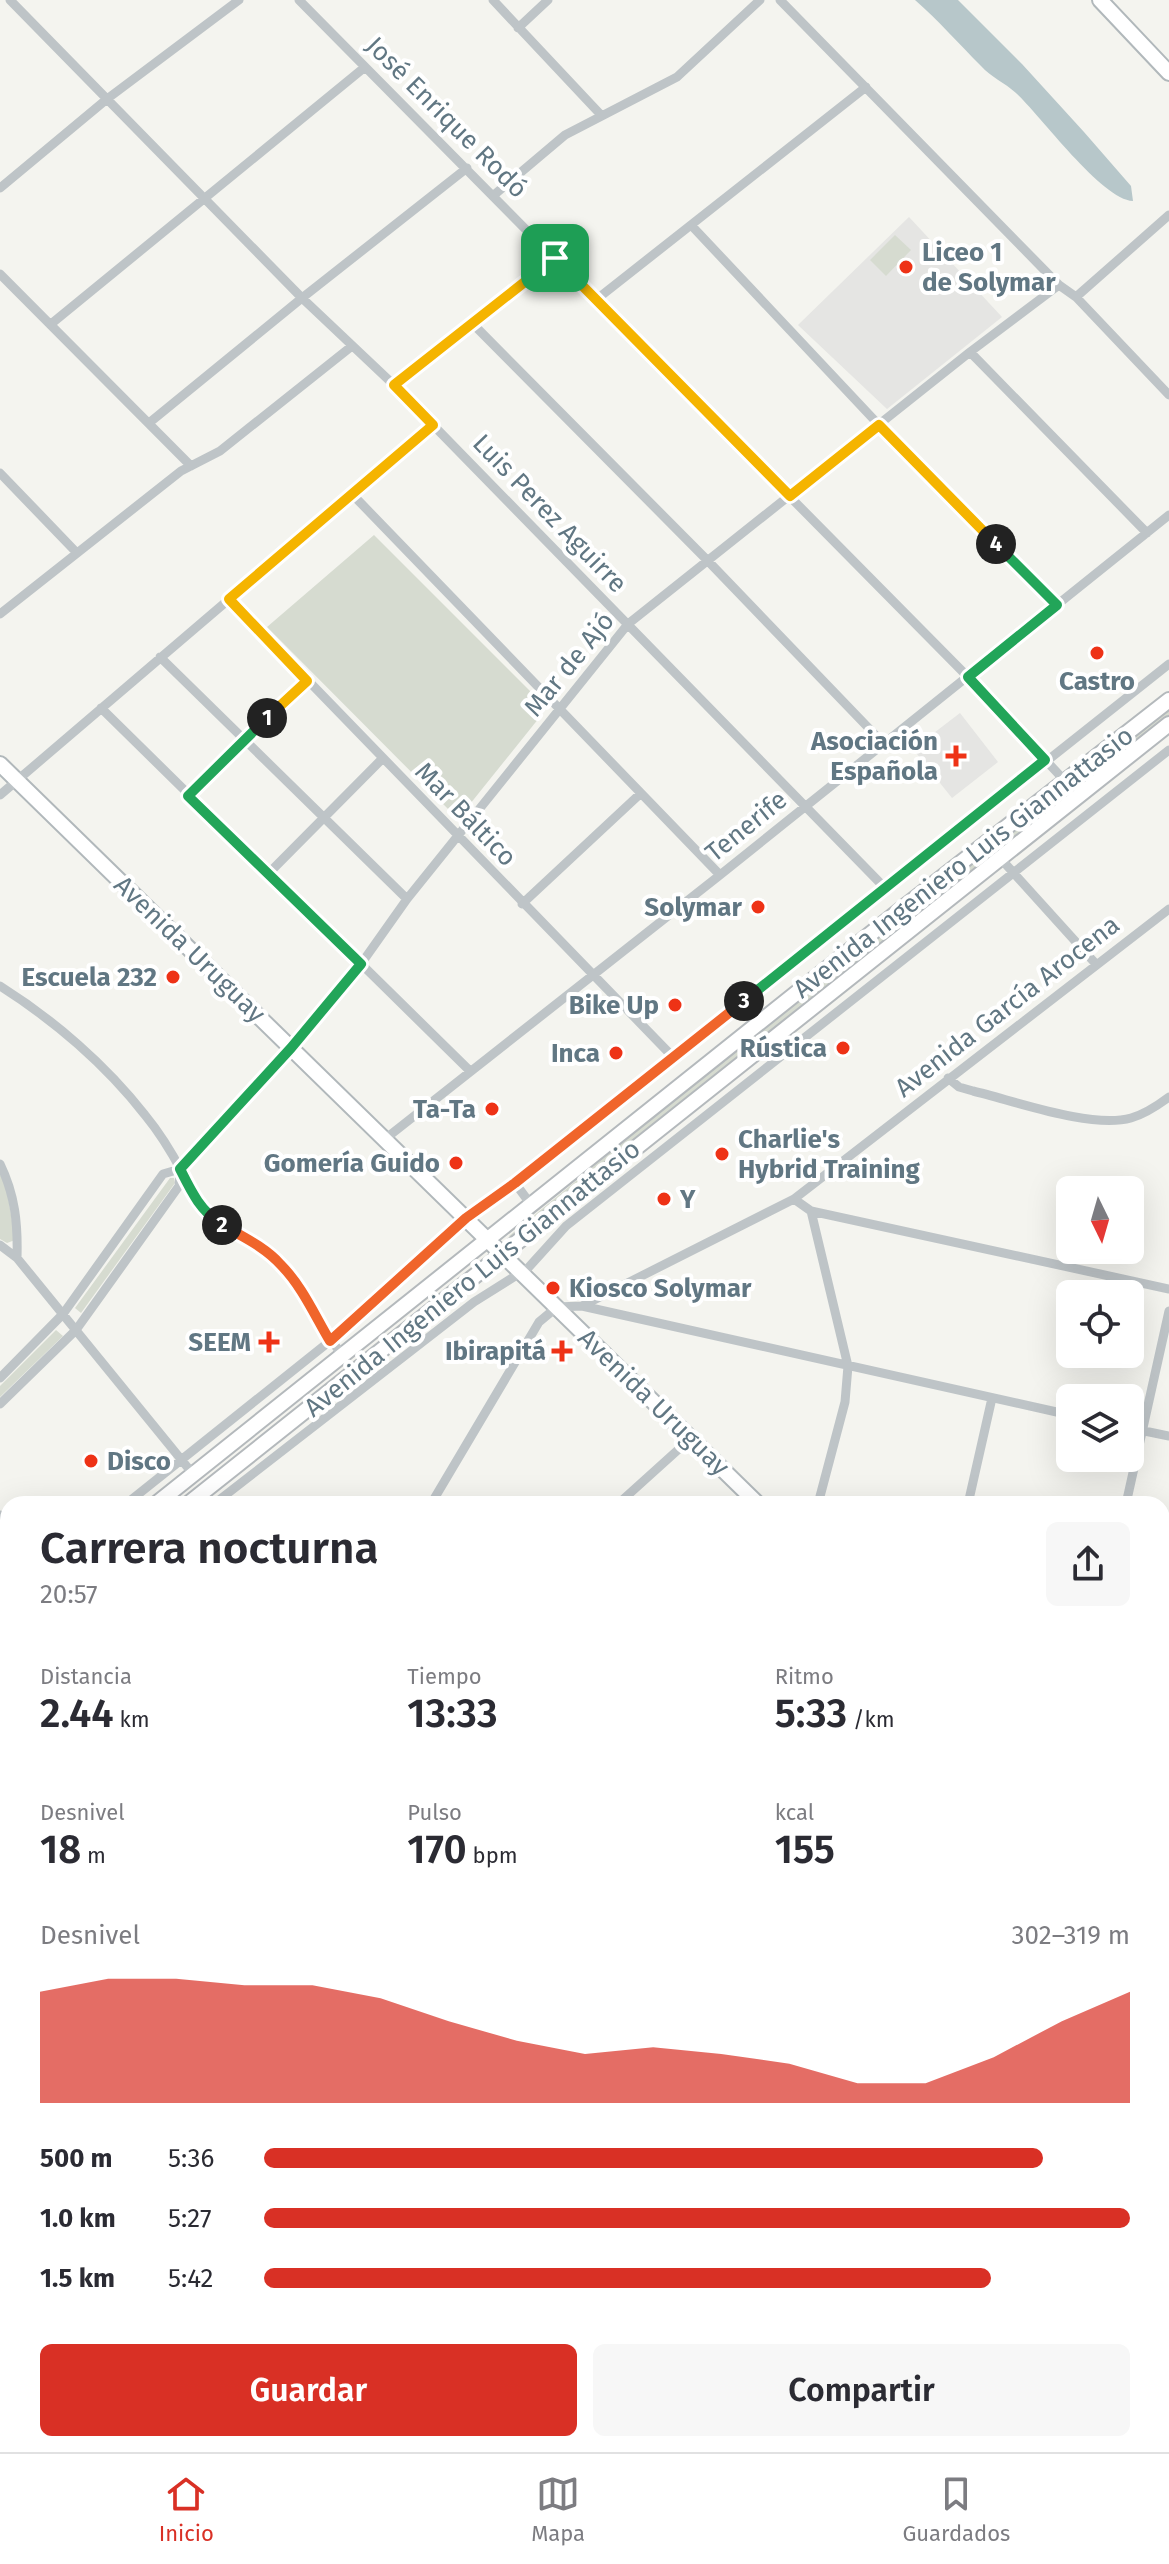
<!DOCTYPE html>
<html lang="es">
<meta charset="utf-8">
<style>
:root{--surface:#fff;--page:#f7f7f7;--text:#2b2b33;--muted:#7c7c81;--line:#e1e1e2;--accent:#d93025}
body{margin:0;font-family:"Fira Sans",sans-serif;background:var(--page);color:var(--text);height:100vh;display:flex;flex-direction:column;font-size:30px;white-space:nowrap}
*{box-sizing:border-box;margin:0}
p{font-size:26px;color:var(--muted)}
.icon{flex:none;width:44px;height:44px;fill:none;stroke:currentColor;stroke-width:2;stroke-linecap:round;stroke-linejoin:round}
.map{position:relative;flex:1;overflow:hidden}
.sheet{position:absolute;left:0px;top:1496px;width:1170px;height:956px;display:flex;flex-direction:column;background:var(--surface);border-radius:24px 24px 0 0;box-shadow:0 8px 32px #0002}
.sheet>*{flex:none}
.needle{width:52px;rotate:175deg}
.tools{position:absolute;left:1056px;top:1176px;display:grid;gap:16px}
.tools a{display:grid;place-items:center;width:88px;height:88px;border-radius:12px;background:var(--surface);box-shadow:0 8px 32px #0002;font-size:40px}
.pin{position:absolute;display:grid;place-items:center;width:68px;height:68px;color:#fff;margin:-34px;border-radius:16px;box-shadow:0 4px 12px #0006}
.km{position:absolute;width:40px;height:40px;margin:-20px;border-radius:50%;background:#222;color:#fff;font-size:22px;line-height:40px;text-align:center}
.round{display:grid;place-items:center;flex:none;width:84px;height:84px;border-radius:12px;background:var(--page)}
.overview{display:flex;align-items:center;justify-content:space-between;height:136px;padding:0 40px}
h1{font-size:44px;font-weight:600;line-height:60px}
.metrics{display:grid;grid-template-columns:repeat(3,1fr);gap:12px;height:136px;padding:8px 40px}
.metrics div{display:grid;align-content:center}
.metrics b{font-size:40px;font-weight:600}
.metrics small{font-size:22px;font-weight:400}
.metrics p{font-size:22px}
.chart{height:224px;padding:16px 40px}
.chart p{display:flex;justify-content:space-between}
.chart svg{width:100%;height:144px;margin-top:8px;fill:var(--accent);opacity:.7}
.action{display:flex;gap:16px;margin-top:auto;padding:16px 40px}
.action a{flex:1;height:92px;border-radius:12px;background:var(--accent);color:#fff;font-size:32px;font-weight:600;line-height:92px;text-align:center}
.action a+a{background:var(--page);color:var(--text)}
ul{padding:0 40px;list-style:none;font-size:26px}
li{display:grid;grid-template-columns:128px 96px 1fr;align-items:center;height:60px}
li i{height:20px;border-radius:10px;background:var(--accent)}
.tabs{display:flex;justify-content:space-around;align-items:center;height:112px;border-top:2px solid var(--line);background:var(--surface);font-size:22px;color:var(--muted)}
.tabs a{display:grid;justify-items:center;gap:4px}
.tabs .active{color:var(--accent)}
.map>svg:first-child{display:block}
</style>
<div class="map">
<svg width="1169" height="2452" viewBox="0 0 1169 2452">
<rect width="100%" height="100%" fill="#f4f4ef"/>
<path fill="#e5e5e3" d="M909 217 1002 317 887 409 798 325Z
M960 713 998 762 952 798 913 749Z"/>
<path fill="#d6dbd0" d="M895 235 911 250 886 276 870 260Z
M374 535 547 708 458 819 267 627Z
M1169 706V717L512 1240 509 1236 705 1075Z
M0 1174 7 1190 15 1240 7 1243 0 1239Z
M170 1178H174L175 1183 81 1313 75 1308Z
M56 1330 63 1336 0 1397V1386Z"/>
<path fill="#b7c7ca" d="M915 0H958L1022 64 1084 132 1131 186 1133 201C1102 200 1040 115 1016 93 1005 83 991 77 981 66 959 44 939 21 915 0Z"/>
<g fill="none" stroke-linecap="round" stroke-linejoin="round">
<defs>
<path id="secondary" d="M1100 0 1169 73
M0 764 758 1504
M1162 1896 1169 1903"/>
<path id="primary" d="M156 1504 903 908 1169 700
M188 1504 1169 724
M0 1628 8 1622
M0 1655 8 1648"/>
</defs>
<use href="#secondary" stroke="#b1b8bb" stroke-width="18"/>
<use href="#primary" stroke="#b4b9bc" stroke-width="18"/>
<path stroke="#bec4c7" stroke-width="9" d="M10 0 302 298 394 385 886 889
M299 0 968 677 1065 781
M493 0 601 115
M780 0 1059 285 1076 297 1169 395
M518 28 548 0
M0 188 107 99 239 0
M494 195 565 135 677 77 760 0
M691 225 879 425 1057 605
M0 274 191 466
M1076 297 1169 215
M597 299 866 87
M472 323 708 561 883 743
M51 324 365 67
M970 352 1147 533
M394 385 555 258
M149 423 302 298 467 168
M0 473 76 552
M352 494 720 875
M229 599 673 1057
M0 614 181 471 220 451 352 346
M160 657 407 899
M101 708 470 1071
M0 795 433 425
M188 796 244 739 307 681
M1001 859 1095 963
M268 874 382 759
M522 904 640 794
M0 986C54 1020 106 1065 145 1115 159 1132 172 1153 182 1172 187 1182 191 1195 198 1204 218 1233 258 1239 281 1265 307 1292 318 1328 343 1355
M948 1078 959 1087 973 1091C1015 1101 1091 1129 1131 1118 1145 1114 1157 1106 1169 1097
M385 1139 720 875 1169 515
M0 1164C15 1195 18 1223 17 1258
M515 1183 532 1206
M794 1199 811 1211 1169 1289
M811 1211 848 1366 845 1402 818 1504
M0 1245 17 1258 193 1474
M582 1306 794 1199 1169 909
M0 1378 63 1314 163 1174 180 1169 291 1048 361 964 407 899 628 624 970 352 1059 285
M0 1404 76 1330 179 1186 180 1172
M1130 1428 1169 1436
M126 1504 330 1341 466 1218 515 1183 1169 664
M214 1504 474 1302 528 1268 566 1226 1169 750
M431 1504 539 1322 557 1307 582 1306 1070 1415
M618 1504 690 1439
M968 1504 992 1398
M1126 1504 1169 1311
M0 1515 8 1522
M0 1605 8 1599
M0 1677 8 1670
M0 1745 8 1748
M1162 1827 1169 1817
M0 2006 8 2009
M0 2143 8 2131
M0 2285 8 2288
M1162 2289 1169 2298
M0 2340 8 2334
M1162 2424 1169 2435
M209 2444 216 2452
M598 2444 604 2452
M966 2444 973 2452
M377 2452 388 2444
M1115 2452 1125 2444"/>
<use href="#secondary" stroke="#fff" stroke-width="14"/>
<use href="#primary" stroke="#fff" stroke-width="14"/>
</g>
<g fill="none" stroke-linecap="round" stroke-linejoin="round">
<defs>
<path id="split-1" d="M267 718 307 681 229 599 433 425 394 385 555 258"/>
<path id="split-2" d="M222 1225C200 1210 192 1193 180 1169L291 1048 361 964 188 796 267 718"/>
<path id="split-3" d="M222 1225C243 1237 265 1247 281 1265 302 1286 315 1316 330 1341L466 1218 515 1183 744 1001"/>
<path id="split-4" d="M744 1001 1045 760 968 677 1057 605 996 544"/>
<path id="split-5" d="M555 258 790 496 879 425 996 544"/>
</defs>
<use href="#split-1" stroke="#fff" stroke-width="16"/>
<use href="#split-2" stroke="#fff" stroke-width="16"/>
<use href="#split-3" stroke="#fff" stroke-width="16"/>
<use href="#split-4" stroke="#fff" stroke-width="16"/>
<use href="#split-5" stroke="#fff" stroke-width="16"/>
<use href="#split-1" stroke="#f5b400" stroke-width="10"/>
<use href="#split-2" stroke="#22a559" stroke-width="10"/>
<use href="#split-3" stroke="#f0652b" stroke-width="10"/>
<use href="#split-4" stroke="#22a559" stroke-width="10"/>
<use href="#split-5" stroke="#f5b400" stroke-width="10"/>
</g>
<g fill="#ee3216" stroke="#fff" stroke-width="3">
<circle cx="906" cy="267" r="8"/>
<circle cx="1097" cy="653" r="8"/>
<path d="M952 744h8v8h8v8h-8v8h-8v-8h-8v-8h8z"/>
<circle cx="758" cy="907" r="8"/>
<circle cx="173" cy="977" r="8"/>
<circle cx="675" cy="1005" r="8"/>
<circle cx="843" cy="1048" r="8"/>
<circle cx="616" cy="1053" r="8"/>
<circle cx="492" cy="1109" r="8"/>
<circle cx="722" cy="1154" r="8"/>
<circle cx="456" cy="1163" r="8"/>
<circle cx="664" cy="1199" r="8"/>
<circle cx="553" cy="1288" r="8"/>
<path d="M265 1330h8v8h8v8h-8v8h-8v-8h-8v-8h8z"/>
<path d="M558 1339h8v8h8v8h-8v8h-8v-8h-8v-8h8z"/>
<circle cx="91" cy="1461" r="8"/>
</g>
<g text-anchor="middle" stroke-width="8" stroke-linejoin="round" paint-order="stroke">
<g font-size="26" fill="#617783" stroke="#fff">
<text transform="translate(447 117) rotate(45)" y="9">José Enrique Rodó</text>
<text transform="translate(550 513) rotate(46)" y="9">Luis Perez Aguirre</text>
<text transform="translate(569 664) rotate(-51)" y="9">Mar de Ajó</text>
<text transform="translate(466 814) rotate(46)" y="9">Mar Báltico</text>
<text transform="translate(746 826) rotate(-39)" y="9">Tenerife</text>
<text transform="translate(963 862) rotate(-38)" y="9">Avenida Ingeniero Luis Giannattasio</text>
<text transform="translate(190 949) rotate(44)" y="9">Avenida Uruguay</text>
<text transform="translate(1007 1006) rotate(-38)" y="9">Avenida García Arocena</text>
<text transform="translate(472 1278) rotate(-39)" y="9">Avenida Ingeniero Luis Giannattasio</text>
<text transform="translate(654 1402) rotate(44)" y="9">Avenida Uruguay</text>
</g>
<g font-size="26" font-weight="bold" fill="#617783" stroke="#fff" text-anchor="end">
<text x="922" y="261" text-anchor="start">Liceo 1<tspan x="922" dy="30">de Solymar</tspan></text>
<text x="1097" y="690" text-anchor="middle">Castro</text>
<text x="938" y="750">Asociación<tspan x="938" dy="30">Española</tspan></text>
<text x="742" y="916">Solymar</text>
<text x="157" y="986">Escuela 232</text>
<text x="659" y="1014">Bike Up</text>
<text x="827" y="1057">Rústica</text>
<text x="600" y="1062">Inca</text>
<text x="476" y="1118">Ta-Ta</text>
<text x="738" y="1148" text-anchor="start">Charlie's<tspan x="738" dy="30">Hybrid Training</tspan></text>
<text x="440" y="1172">Gomería Guido</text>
<text x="680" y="1208" text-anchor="start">Y</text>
<text x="569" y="1297" text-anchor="start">Kiosco Solymar</text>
<text x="251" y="1351">SEEM</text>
<text x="546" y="1360">Ibirapitá</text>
<text x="107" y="1470" text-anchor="start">Disco</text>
</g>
</g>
</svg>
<div class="tools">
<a><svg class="needle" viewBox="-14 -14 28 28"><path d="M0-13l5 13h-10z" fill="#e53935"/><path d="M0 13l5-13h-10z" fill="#7c7c81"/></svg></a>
<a><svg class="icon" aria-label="locate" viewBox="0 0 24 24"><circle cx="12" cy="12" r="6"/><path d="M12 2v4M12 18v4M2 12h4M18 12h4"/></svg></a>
<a><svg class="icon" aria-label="layers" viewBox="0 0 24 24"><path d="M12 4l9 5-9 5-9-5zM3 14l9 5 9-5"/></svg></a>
</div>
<div class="pin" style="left:555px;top:258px;background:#1e9e55"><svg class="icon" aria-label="arrive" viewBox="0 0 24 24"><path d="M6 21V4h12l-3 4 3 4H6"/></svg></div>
<b class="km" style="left:267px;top:718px">1</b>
<b class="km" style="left:222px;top:1225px">2</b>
<b class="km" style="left:744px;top:1001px">3</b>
<b class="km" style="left:996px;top:544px">4</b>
<section class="sheet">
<div class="overview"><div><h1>Carrera nocturna</h1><p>20:57</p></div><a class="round"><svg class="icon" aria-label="share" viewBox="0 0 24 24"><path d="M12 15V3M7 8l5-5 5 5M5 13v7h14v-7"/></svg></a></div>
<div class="metrics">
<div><p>Distancia</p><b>2.44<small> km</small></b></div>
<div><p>Tiempo</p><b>13:33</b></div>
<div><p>Ritmo</p><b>5:33<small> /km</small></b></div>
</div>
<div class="metrics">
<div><p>Desnivel</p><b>18<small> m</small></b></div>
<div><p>Pulso</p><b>170<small> bpm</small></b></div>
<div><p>kcal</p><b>155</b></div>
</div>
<div class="chart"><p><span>Desnivel</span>302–319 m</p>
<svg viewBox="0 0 160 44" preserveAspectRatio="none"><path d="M0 44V10L10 6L20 6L30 8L40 8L50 12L60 19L70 25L80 29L90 27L100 29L110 32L120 38L130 38L140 30L150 19L160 10V44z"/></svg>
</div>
<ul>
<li><b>500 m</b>5:36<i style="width:90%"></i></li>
<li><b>1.0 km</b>5:27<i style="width:100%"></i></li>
<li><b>1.5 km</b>5:42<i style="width:84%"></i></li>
</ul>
<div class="action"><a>Guardar</a><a>Compartir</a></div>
</section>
</div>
<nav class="tabs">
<a class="active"><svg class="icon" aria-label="home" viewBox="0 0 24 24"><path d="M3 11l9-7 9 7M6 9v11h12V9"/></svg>Inicio</a>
<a><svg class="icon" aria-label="map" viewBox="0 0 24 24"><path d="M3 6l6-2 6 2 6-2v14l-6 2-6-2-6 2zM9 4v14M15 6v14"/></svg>Mapa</a>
<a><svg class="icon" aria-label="saved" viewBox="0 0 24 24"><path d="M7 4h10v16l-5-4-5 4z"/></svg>Guardados</a>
</nav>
